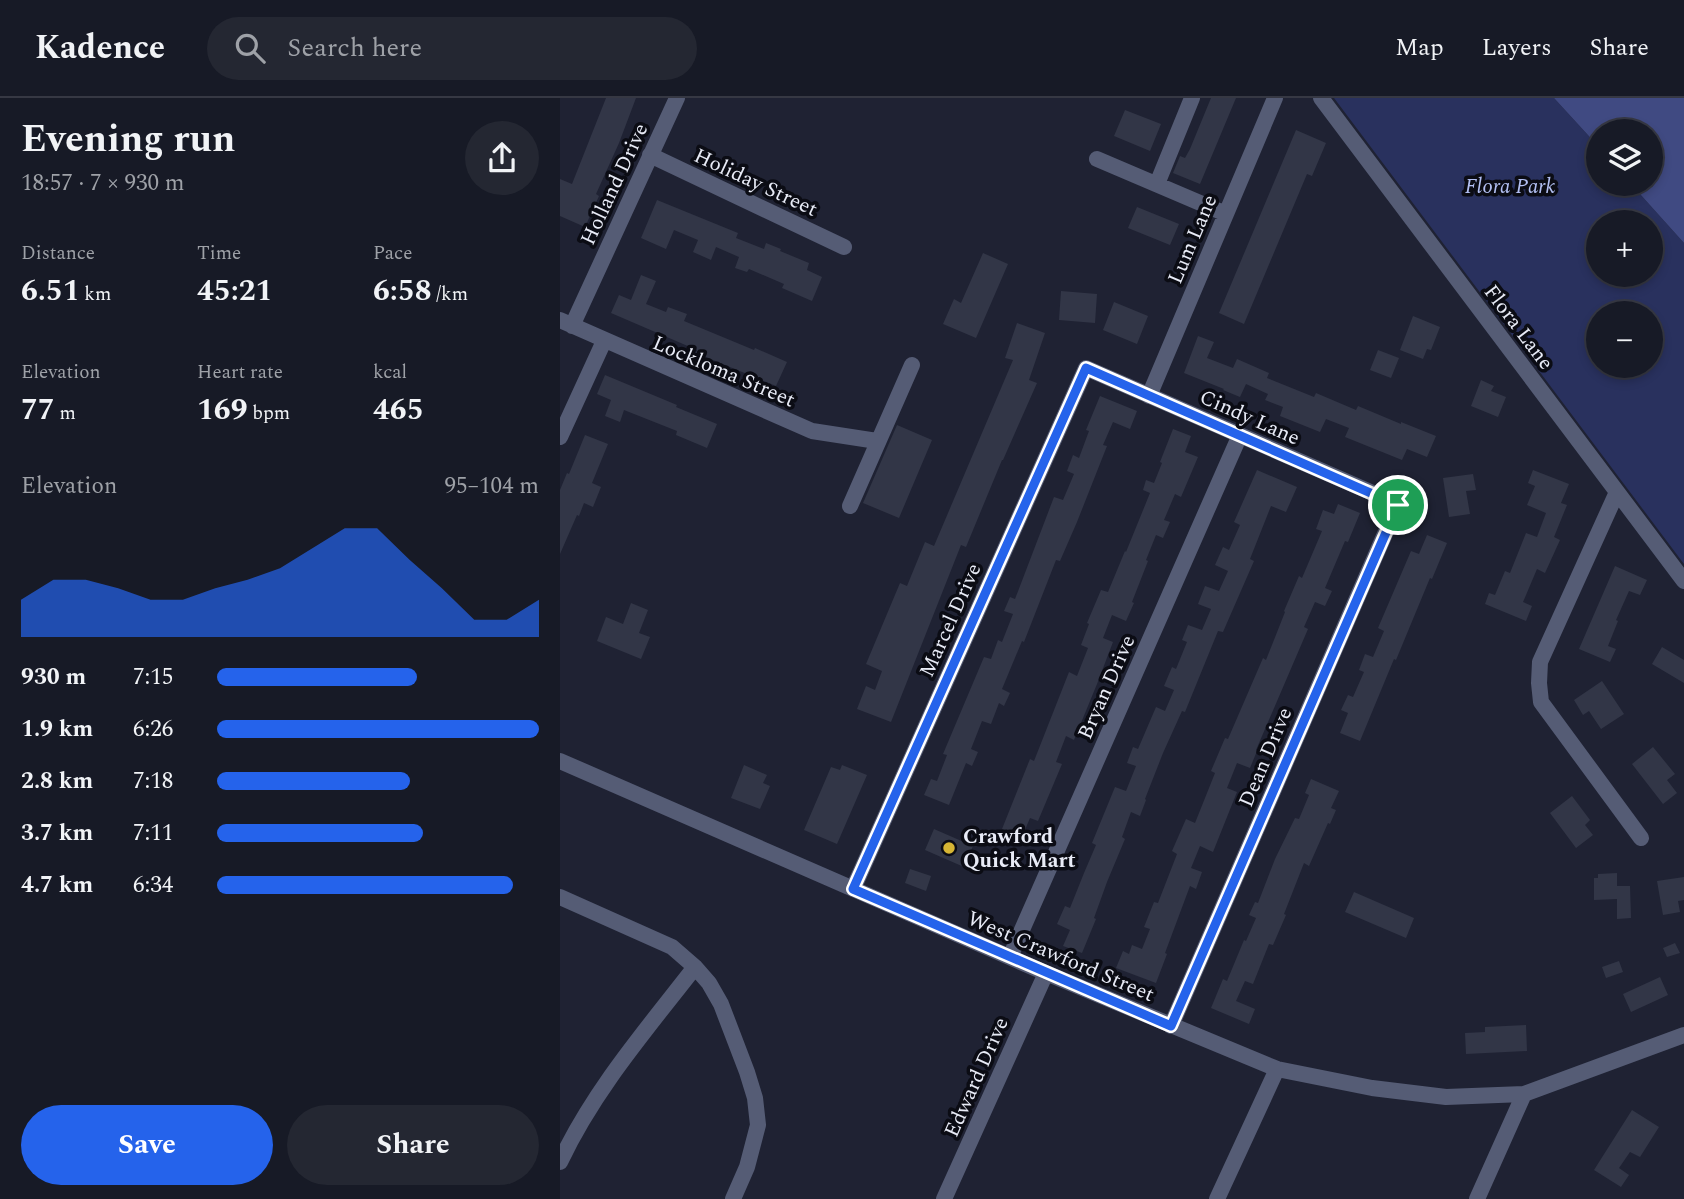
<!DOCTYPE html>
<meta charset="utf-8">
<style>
:root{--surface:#171a26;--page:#242732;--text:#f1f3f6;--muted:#9ea1a7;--line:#363843;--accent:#2563eb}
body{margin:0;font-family:Spectral,serif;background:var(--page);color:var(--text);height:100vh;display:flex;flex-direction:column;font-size:26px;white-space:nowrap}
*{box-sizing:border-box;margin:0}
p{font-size:23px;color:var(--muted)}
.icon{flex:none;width:38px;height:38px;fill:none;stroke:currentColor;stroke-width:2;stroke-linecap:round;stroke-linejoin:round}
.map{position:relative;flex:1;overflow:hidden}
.panel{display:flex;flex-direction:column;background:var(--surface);width:560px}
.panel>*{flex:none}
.controls{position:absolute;left:1026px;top:21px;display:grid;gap:14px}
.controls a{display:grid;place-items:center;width:77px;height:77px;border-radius:50%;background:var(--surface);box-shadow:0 4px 10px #0003,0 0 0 2px var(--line);font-size:35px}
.pin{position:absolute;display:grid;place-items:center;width:60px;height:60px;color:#fff;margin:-30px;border:4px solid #fff;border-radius:50%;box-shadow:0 2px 7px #0007}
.round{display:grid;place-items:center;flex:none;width:74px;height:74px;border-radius:37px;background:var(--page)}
.head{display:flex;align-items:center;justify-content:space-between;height:119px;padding:0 21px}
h1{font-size:38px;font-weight:700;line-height:52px}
.stats{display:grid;grid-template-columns:repeat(3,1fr);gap:10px;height:119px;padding:7px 21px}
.stats div{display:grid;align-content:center}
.stats b{font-size:30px;font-weight:700}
.stats small{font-size:19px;font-weight:400}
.stats p{font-size:19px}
.chart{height:196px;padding:14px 21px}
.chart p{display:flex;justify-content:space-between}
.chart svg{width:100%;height:126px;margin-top:7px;fill:var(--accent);opacity:.7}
.button{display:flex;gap:14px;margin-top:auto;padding:14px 21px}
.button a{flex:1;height:80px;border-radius:42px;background:var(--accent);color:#fff;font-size:28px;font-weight:700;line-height:80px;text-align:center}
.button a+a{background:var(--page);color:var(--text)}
ul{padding:0 21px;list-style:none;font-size:23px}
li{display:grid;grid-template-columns:112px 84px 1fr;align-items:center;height:52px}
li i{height:18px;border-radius:9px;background:var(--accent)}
header{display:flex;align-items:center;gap:42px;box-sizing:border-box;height:98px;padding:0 35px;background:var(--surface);border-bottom:2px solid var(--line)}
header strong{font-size:33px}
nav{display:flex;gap:38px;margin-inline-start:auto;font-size:24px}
.search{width:490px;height:63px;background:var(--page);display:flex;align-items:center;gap:18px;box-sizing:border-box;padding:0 24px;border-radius:38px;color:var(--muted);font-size:26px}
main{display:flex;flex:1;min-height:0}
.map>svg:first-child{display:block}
</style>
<header>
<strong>Kadence</strong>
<div class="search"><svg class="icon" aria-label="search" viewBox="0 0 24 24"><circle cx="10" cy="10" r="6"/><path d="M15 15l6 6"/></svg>Search here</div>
<nav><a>Map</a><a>Layers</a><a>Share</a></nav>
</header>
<main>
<section class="panel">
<div class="head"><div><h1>Evening run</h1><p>18:57 · 7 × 930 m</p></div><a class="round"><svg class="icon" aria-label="share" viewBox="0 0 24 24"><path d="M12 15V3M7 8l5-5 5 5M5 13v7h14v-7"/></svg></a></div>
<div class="stats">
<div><p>Distance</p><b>6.51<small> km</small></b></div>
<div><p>Time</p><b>45:21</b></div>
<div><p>Pace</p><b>6:58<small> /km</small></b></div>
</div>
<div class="stats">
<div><p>Elevation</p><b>77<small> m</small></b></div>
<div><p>Heart rate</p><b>169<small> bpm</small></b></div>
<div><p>kcal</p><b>465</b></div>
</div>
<div class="chart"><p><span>Elevation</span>95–104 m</p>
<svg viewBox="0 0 160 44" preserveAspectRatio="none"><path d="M0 44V31L10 24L20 24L30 27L40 31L50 31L60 27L70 24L80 20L90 13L100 6L110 6L120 17L130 27L140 38L150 38L160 31V44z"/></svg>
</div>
<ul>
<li><b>930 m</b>7:15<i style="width:62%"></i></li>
<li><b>1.9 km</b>6:26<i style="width:100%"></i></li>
<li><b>2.8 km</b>7:18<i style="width:60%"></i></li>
<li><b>3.7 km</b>7:11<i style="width:64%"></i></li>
<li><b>4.7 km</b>6:34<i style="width:92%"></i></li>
</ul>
<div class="button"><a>Save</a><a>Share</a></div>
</section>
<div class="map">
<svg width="1124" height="1101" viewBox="0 0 1124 1101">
<rect width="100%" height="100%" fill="#1f2233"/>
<path fill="#29315e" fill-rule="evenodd" d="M774 0H994L1038 48V86H1071L1124 145V466ZM1038 124H1090V177H1038ZM1038 215H1090V268H1038Z"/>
<path fill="#404a82" d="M994 0H1124V145L1071 86H1090V33H1038V48Z"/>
<path fill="#323647" d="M46 0H76L59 45 36 96 39 98 25 129 0 118V81L12 86Z
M651 0H676L640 86 613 75 620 58 625 60 630 51Z
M565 12 601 26 590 53 554 38Z
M736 32 766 45 752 78 747 76 684 226 659 215Z
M97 102 178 135 176 140 204 151 206 145 221 151 220 153 249 165 247 172 262 179 252 203 222 190 224 186 189 171 187 174 175 170 179 159 156 149 151 162 133 154 138 142 114 132 106 151 81 140Z
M577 109 619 126 610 147 568 130Z
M423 155 448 166 416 240 383 226 394 201 401 205Z
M81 177 96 183 86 206 106 214 108 209 127 216 124 223 194 252 195 250 227 264 216 288 136 255 137 252 51 215 59 197 71 202Z
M501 193 537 196 535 225 499 222Z
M554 204 588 218 577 246 543 232Z
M853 218 880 229 871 252 867 251 863 261 840 252Z
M457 225 485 235 469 282 477 285 443 362H442L406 449 401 447 331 624 297 611 306 588 315 592 322 573 306 566 340 485 347 488 365 444 374 448 453 262 445 260Z
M638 238 654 244 647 260 673 270 677 261 709 275 707 280 754 299 756 295 796 312 798 308 841 326V324L876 338 867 359 847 351 842 362 785 339 789 330 766 321 760 334 720 318 723 309 705 302 708 296 686 286 680 299 663 292 664 291 624 275Z
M818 252 839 260 831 280 810 272Z
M45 277 117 307 116 309 157 326 147 350 116 337 117 333 64 312 60 324 45 318 51 302 37 296Z
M921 282 934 288 931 293 946 299 938 319 911 308Z
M540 298 577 313 570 331 553 324 543 347 547 348 517 424 500 463 496 462 464 544 462 543 442 591 450 595 444 608 439 605 431 626 422 623 411 651 418 654 412 668 406 665 389 707 364 697 371 681 377 683 387 657 383 656 424 559 431 561 438 542 442 544 453 516 444 513 450 499 455 501 494 399 503 402 514 376 507 373 513 357 519 360 529 333 526 332Z
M337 327 372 342 339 420 303 405Z
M613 331 631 338 625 354 638 359 621 399 615 396 604 422 610 424 603 440 596 437 586 462 588 463 572 504 574 505 566 523 552 517 543 540 553 544 537 586 514 642 506 638 496 664 502 666 478 723 470 720 462 739 442 731 470 661 474 663 509 574 517 578 528 550 521 547 529 526 527 525 541 492 548 494 565 453 566 454 590 395 583 392 586 382 594 385 602 365 600 364Z
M25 337 48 346 32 385 41 389 33 409 24 405 19 418 17 417 0 456V392L7 375 9 376Z
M697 372 737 389 726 414 711 408 690 461 694 463 663 534 658 533 625 614 622 613 603 655 585 701 586 702 580 718 571 714 562 739 565 741 547 784 534 820 536 821 522 855 503 848 510 832 497 826 505 808 510 810 524 775 536 747 532 745 555 689 566 693 576 668 567 665 573 649 578 651 596 609 605 613 614 592 604 588 612 569 616 571 627 544 622 542 628 527 642 532 651 511 638 506 645 488 659 493 668 473 655 467 663 449 669 452 680 427 674 424Z
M973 372 1009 386 1001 405 1007 407 994 439 1000 442 985 475 977 471 963 504 972 508 966 523 925 506 929 495 935 497 945 473 950 475 966 435 977 439 986 415 967 407 975 388 968 385Z
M913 376 916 392 906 393 910 416 889 419 883 380Z
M778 406 800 415 788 444 785 443 765 490 772 493 765 508 755 504 744 529 748 531 696 652 697 653 690 670 677 665 667 690 677 694 653 754 640 748 631 770 642 774 636 791 630 788 605 855 607 856 596 885 556 870 563 853 569 856 572 847 582 851 590 831 584 829 594 804 598 805 617 756 612 753 626 721 635 725 655 675 651 673 665 640 668 641 703 560 706 562 725 514 724 513 739 478 742 480 762 433 756 431 763 412 774 416Z
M867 437 887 445 872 481 870 480 836 562 834 561 800 643 780 635 788 615 781 612 788 597 793 599 804 574 799 572 805 556 813 559 824 533 818 530 851 453 859 456Z
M1055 468 1087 482 1080 497 1069 493 1056 522 1058 523 1048 548 1056 551 1050 564 1019 551Z
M71 505 88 512 79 535 90 539 81 561 37 543 46 519 63 526Z
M1102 549 1124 562V585L1092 566Z
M1042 583 1064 616 1041 631 1029 613 1023 617 1014 602Z
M1093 649 1115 676 1107 682 1117 695 1103 706 1072 666Z
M184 667 207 677 203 685 210 688 200 711 171 700Z
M282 667 307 677 277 746 244 732 271 669 280 672Z
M751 681 779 693 771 710 776 712 770 726 768 725 749 768 744 765 724 816 726 817 713 847 709 846 693 886 685 883 676 903 695 911 689 926 651 910 663 881 667 883 684 842 686 843 696 820 689 817 695 804 698 805 715 761 735 720 739 721 749 697 745 695Z
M1012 698 1030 722 1025 727 1033 737 1016 750 990 715Z
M374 731 413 748 404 769 365 752Z
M350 771 371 778 366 793 345 785Z
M1057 775V788H1070L1071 820 1057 821V801L1034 802V780H1038V776Z
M1124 779V802L1118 803 1120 814 1103 817 1097 783Z
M794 794 854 820 846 840 785 814Z
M1115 845 1120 855 1107 859 1103 850Z
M1059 863 1063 874 1046 880 1042 869Z
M1100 879 1108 897 1071 914 1063 896Z
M966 927 967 953 906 956 905 935 925 934V929Z
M1072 1012 1099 1029 1080 1059 1070 1054 1059 1070 1069 1077 1061 1089 1034 1072Z"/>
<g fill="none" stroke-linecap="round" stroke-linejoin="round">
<path stroke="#555c75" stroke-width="16" d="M761 0 1124 483
M90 57 284 149
M537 61 666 116
M597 86 632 0
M0 222 252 333 317 343
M12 228 117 0
M589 298 715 0
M0 339 44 243
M1057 394 980 564 979 585 981 604 1081 740
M290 408 352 267
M0 663 486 875 717 971 812 990 886 999 964 996 1124 937
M293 791 526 270 838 406 611 928
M0 799 112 849 135 869 149 885 161 906 187 974 195 1000 198 1027 187 1069 173 1101
M450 859 680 337
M0 1064C34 992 86 932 135 869
M384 1101 486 875
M657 1101 717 971
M917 1101 964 996"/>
</g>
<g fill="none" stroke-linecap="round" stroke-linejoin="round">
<defs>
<path id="route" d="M526 270 838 407 611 928 293 791Z"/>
</defs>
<use href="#route" stroke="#fff" stroke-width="14"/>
<use href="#route" stroke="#2563eb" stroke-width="9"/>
</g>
<circle fill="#d6b534" stroke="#0b0c14" stroke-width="2.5" cx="389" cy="750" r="7"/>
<g text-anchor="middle" stroke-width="7" stroke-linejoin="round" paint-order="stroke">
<g font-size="21" fill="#e8ebf6" stroke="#0b0c14">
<text transform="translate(196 84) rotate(25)" y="7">Holiday Street</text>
<text transform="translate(54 86) rotate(-65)" y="7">Holland Drive</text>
<text transform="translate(632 141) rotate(-67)" y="7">Lum Lane</text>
<text transform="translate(959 229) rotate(53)" y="7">Flora Lane</text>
<text transform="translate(164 273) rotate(23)" y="7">Lockloma Street</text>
<text transform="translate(690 319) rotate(24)" y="7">Cindy Lane</text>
<text transform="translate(390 522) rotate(-66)" y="7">Marcel Drive</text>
<text transform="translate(546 589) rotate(-66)" y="7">Bryan Drive</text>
<text transform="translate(705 659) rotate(-67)" y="7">Dean Drive</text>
<text transform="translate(501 858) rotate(23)" y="7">West Crawford Street</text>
<text transform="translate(416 979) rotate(-66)" y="7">Edward Drive</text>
</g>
<g font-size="21" font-style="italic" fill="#b3c0f3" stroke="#0b0c14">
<text x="950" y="95">Flora Park</text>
</g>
<g font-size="21" font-weight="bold" fill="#e8ebf6" stroke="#0b0c14" text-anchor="start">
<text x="403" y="745">Crawford<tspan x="403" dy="24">Quick Mart</tspan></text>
</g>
</g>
</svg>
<div class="controls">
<a><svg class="icon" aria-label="layers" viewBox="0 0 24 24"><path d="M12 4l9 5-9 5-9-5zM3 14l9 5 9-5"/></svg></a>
<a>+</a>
<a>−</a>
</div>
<div class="pin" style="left:838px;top:407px;background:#1e9e55"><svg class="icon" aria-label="arrive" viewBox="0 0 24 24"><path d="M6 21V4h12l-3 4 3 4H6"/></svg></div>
</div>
</main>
